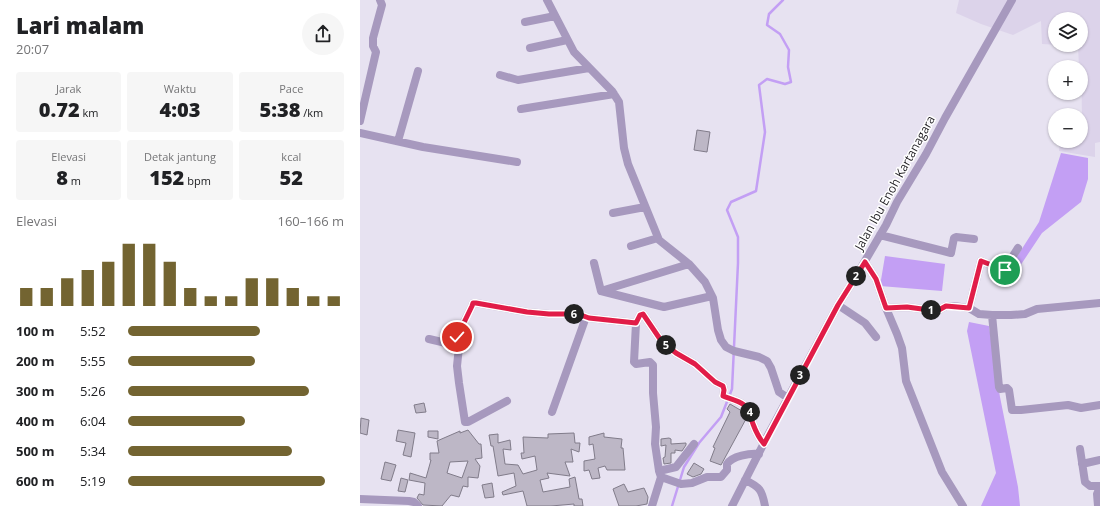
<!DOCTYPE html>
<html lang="id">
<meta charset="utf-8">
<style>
:root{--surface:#fff;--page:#f6f6f6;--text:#202124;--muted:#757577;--accent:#736431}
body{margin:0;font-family:"Open Sans",sans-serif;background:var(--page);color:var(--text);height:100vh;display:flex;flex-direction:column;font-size:15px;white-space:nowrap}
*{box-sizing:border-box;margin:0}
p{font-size:13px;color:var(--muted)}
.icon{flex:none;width:22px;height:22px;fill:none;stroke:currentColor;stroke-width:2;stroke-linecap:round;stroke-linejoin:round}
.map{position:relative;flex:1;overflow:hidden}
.sheet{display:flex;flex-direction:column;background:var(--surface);width:360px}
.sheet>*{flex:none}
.tools{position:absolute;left:688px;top:12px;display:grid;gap:8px}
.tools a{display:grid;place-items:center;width:40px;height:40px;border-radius:50%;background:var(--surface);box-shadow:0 1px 3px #0004;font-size:20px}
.pin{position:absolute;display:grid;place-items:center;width:34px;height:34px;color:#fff;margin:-17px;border:2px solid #fff;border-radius:50%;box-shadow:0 1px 4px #0007}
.km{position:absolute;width:20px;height:20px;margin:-10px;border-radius:50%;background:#222;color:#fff;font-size:11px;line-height:20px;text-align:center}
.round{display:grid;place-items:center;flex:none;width:42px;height:42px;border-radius:21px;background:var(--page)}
.summary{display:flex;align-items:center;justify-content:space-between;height:68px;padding:0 16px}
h1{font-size:22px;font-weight:800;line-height:30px}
.metrics{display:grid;grid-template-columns:repeat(3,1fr);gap:6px;height:68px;padding:4px 16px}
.metrics div{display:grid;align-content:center;border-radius:4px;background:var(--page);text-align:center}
.metrics b{font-size:20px;font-weight:800}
.metrics small{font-size:11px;font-weight:400}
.metrics p{font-size:11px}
.chart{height:112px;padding:8px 16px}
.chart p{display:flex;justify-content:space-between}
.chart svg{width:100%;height:72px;margin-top:4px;stroke:var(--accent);stroke-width:6}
ul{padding:0 16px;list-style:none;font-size:13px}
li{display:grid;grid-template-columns:64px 48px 1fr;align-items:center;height:30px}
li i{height:10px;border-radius:5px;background:var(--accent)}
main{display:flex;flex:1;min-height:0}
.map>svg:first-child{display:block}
</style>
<main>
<section class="sheet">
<div class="summary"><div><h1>Lari malam</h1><p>20:07</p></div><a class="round"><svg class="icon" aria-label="share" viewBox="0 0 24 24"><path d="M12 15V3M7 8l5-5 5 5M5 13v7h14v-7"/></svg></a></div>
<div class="metrics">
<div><p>Jarak</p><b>0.72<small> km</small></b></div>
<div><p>Waktu</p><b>4:03</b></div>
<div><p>Pace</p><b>5:38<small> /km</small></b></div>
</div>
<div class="metrics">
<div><p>Elevasi</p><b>8<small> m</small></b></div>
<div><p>Detak jantung</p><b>152<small> bpm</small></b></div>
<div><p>kcal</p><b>52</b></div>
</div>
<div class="chart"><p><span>Elevasi</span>160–166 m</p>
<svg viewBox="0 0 160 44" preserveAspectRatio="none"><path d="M5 44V33M15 44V33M25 44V27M35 44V22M45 44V17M55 44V6M65 44V6M75 44V17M85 44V33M95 44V38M105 44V38M115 44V27M125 44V27M135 44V33M145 44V38M155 44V38"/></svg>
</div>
<ul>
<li><b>100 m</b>5:52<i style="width:61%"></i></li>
<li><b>200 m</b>5:55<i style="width:59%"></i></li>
<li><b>300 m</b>5:26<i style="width:84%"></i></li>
<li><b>400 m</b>6:04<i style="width:54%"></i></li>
<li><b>500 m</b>5:34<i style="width:76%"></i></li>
<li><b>600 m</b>5:19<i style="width:91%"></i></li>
</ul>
</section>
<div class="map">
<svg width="740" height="506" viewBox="0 0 740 506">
<rect width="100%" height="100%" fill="#e7e2f1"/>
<path fill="#dcd3ea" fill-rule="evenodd" d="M599 0H740V142L735 143V157L699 151 700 141H721V115H722L721 67H719L718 46 682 44 681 21 653 35 621 24 596 13ZM695 19H721V45H695Z"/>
<path fill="#c39ff4" d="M701 153 728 158V179L721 202 682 233 660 266H651L679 222Z
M525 256 585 264 582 291 520 286Z
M609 322 629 326 640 397 658 487 660 506H621L636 473 607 331Z"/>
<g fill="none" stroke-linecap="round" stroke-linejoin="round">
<path stroke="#c39ff4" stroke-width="2.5" d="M312 506 324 467 339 443 361 417 372 389 378 263V237L367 210 371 202 396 191 405 132 399 85 407 79 425 84 431 82 428 67 429 50 420 34 407 25 409 14 423 0"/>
</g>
<path fill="#bdb7c6" stroke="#817c8a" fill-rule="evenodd" d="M337 130 350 132 347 152 334 150Z
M64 403 66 412 56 413 54 405Z
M370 404 382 411 386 419 361 465 350 461 355 448 353 447 370 412 367 409Z
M1 418 9 420 7 435 0 433Z
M38 430 55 433 51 457 43 455 46 443 36 441Z
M108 430 119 444H121L122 458 115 459 120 466 118 478 108 477V487L103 486 99 497 91 495 82 506 63 505 57 498 59 494 64 495 65 483 49 480 50 473 66 478 71 460H70V453H79L77 441 100 431V433ZM108 461 102 478 87 473 90 462Z
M68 431H78V439L68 437Z
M214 433 215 443H220L219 452 211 449 213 462H205L210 476 187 473 189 478 180 480 183 492 210 487 209 479 215 477 219 499H222L223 506H214V504L191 506H167L163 491 143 495 142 492 156 486 154 473 138 476 133 446H131L129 435 138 434V443L150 440 151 450 143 449 145 464 158 465 163 474 177 470 175 456 162 459 161 453H164L163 437 188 438V434Z
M244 433V437L262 439 261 448H263L265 470H247L245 466 238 468 240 478 232 479 229 470 224 471V461L235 459 233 444 229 445V437Z
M309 438 311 439V444L326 443V445L322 451 315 450V453H311V463L304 464 303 458 305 457 306 445 301 446V439Z
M25 462 36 465 31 481 21 479Z
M334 463 344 469 341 474 333 477 327 474Z
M41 478 48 480 45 492 38 491Z
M132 483 134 497 125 498 122 485Z
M264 484 268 492 284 488 288 497 287 504 276 506H259L253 489Z"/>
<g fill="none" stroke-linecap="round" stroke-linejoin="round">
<path stroke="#a799be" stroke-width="8" d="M187 0 214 52 252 91 259 102 264 148 268 164 299 240 329 264 345 282 353 298 358 330 361 340 366 347 374 351 399 357 407 361 411 368 419 392 428 398
M165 22 195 16
M170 48 207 40
M140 75 158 80 229 68
M161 109 254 94
M0 121 16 52 13 46V38L22 5 20 0
M0 133 63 147 157 162
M38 141 58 71
M253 213 285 207
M520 235 591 253 594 238 596 237 614 239
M271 246 298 238
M505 262 516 279 526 308 537 334 542 348 546 381 582 472 603 506
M234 263 241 291
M329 264 241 291 304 307 352 296
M478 305 505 323 516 337
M526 308 547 307 577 311 586 306H593L609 308 619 314 632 315H651L665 314 677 309 740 303
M609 308 621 261 644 270 658 248
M632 315 639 387 640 389 647 388 649 390 652 410H661L708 405 721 408 740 405
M276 323 274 362 276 364 290 362 293 365V393L296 427 295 444 299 471 301 477 321 484 332 483 347 477H361L367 470V464C372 456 390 453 399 454
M69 339 86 343 95 340 112 306 113 303H116L167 312 189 314H218L229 318 276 323 280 315 283 314 302 342 316 353 335 364 355 382 363 386 364 390 363 396C370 399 378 400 384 405 391 410 390 417 393 424 396 432 399 438 404 444
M95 340 99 347 97 366 99 383 105 422H108L147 401
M192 412 226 317
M720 449 725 482 730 486H740
M722 464 740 460
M299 471 316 467 334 444
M385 480C400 487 402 490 405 506
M0 499 49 501 54 502 58 506
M292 506 301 477
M372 506 407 437 478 305 495 278 526 225 537 202 566 154 585 118 652 0
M738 506 737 494 740 487"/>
</g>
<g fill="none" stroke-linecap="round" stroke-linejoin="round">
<defs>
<path id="route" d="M97 337 112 306 113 303H116L167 312 189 314H218L229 318 276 323 280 315 283 314 302 342 316 353 335 364 355 382 363 386 364 390 363 396C370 399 378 400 384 405 391 410 390 417 393 424 396 432 399 438 404 444L478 305 505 262 516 279 526 308 547 307 577 311 586 306 609 308 621 261 645 270"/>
</defs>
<use href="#route" stroke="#fff" stroke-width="8"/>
<use href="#route" stroke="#e11d48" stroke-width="5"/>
</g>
<g text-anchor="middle" stroke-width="3" stroke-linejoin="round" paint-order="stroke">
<g font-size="12" fill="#1f1d22" stroke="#fff">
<text transform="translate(535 183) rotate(-61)" y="4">Jalan Ibu Enoh Kartanagara</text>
</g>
</g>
</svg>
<div class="tools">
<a><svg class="icon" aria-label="layers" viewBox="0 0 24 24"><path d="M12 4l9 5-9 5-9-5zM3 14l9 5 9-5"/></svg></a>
<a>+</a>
<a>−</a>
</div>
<div class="pin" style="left:645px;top:270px;background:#1e9e55"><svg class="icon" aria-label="arrive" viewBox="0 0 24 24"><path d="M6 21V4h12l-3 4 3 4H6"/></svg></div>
<div class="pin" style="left:97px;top:337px;background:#d93025"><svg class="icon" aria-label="check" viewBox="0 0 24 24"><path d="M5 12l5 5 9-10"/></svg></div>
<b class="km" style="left:571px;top:310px">1</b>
<b class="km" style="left:496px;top:276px">2</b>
<b class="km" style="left:440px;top:375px">3</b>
<b class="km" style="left:390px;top:412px">4</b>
<b class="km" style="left:306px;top:345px">5</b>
<b class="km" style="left:214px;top:314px">6</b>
</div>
</main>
